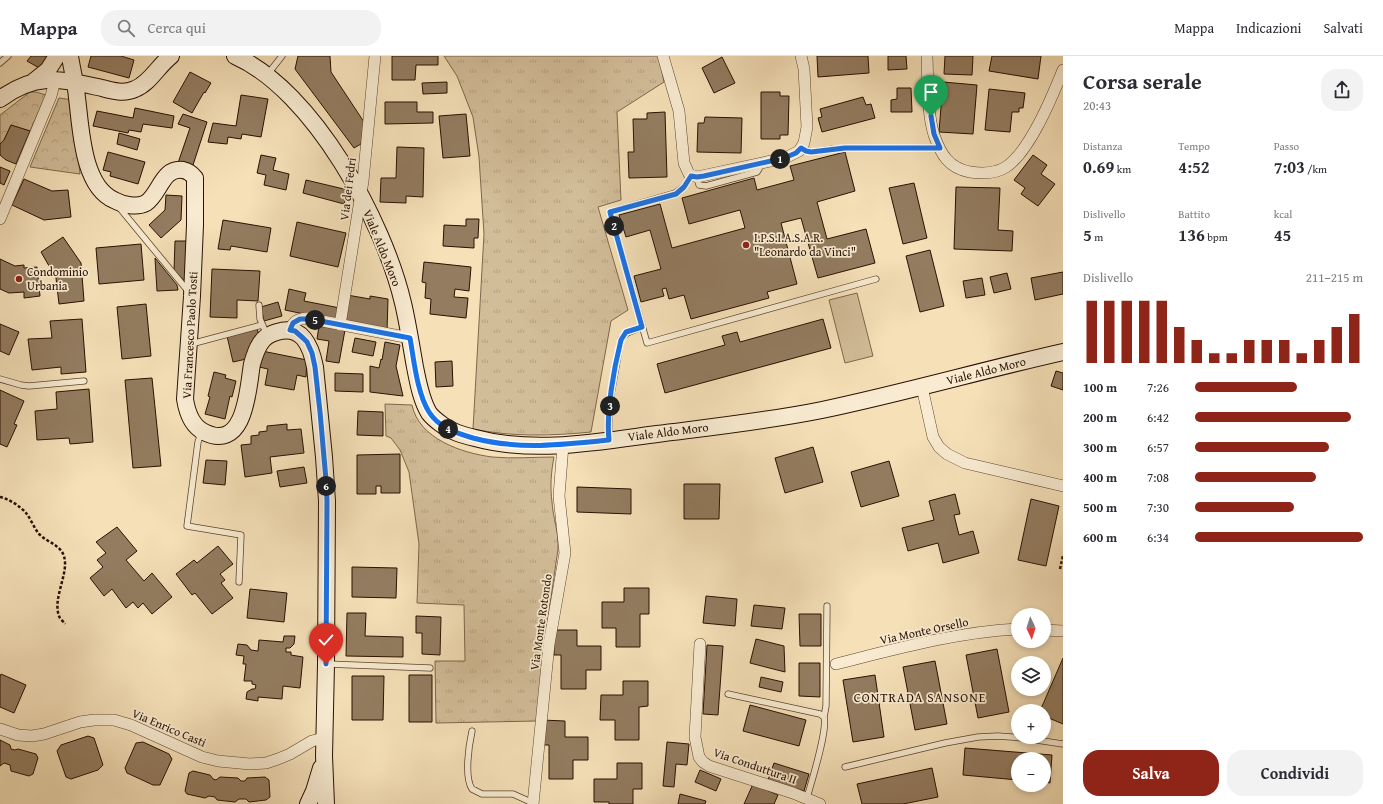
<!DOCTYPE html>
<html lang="it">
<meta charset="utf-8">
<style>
:root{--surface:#fff;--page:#f2f2f3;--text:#2b2b33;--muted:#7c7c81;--line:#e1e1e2;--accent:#8f2418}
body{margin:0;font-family:"Gentium Book Plus",serif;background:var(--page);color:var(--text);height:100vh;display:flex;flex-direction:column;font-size:15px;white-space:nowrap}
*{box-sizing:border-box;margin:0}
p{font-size:13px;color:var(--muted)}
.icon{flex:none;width:22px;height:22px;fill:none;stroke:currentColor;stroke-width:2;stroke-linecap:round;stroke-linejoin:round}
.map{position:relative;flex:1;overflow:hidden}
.drawer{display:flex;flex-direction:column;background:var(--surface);width:320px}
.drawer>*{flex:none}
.needle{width:26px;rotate:176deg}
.buttons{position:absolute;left:1011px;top:552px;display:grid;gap:8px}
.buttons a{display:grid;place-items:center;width:40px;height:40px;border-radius:50%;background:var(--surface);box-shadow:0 2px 6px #0003;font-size:20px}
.pin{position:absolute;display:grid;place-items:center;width:34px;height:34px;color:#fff;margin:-41px -17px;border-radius:50% 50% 50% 0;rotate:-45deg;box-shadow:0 0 4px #0007}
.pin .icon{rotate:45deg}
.km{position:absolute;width:20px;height:20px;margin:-10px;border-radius:50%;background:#222;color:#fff;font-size:11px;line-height:20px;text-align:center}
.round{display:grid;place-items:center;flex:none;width:42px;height:42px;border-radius:16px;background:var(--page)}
.headline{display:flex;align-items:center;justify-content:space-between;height:68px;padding:0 20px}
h1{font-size:22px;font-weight:700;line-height:30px}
.metrics{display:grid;grid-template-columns:repeat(3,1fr);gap:6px;height:68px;padding:4px 20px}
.metrics div{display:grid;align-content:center}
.metrics b{font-size:17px;font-weight:700}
.metrics small{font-size:11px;font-weight:400}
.metrics p{font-size:11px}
.chart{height:112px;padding:8px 20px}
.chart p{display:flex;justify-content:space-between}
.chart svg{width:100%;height:72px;margin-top:4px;stroke:var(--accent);stroke-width:6}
.action{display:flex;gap:8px;margin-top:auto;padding:8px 20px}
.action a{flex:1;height:46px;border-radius:16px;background:var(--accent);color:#fff;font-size:16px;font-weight:700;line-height:46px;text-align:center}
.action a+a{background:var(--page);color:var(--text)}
ul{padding:0 20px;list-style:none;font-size:13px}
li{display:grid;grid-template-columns:64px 48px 1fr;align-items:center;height:30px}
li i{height:10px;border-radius:5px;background:var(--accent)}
header{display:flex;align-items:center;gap:24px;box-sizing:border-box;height:56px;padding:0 20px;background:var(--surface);border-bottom:1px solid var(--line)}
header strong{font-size:19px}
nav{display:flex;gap:22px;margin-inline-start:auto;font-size:14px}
.search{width:280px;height:36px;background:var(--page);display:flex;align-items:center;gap:10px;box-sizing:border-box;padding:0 14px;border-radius:16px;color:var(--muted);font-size:15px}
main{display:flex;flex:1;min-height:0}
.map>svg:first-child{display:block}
</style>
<header>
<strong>Mappa</strong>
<div class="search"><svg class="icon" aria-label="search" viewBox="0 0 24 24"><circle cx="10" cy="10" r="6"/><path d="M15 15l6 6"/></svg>Cerca qui</div>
<nav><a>Mappa</a><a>Indicazioni</a><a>Salvati</a></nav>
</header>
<main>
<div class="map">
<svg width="1063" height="748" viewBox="0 0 1063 748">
<defs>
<pattern id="grass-tufts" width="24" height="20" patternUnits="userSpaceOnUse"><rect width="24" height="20" fill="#d2bd99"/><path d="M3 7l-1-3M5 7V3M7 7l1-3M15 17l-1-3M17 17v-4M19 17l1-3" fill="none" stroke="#b4a182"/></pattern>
<pattern id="forest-crowns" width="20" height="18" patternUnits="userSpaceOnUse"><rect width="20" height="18" fill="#d2bd99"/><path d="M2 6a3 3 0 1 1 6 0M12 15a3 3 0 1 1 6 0" fill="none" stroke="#b4a182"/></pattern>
</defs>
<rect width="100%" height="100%" fill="#f5e0b8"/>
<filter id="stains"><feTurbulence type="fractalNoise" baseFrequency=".005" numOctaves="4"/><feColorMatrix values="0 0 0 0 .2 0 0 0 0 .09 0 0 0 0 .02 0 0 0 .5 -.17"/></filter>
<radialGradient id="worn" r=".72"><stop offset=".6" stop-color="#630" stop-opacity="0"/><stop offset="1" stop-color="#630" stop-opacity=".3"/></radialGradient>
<path fill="url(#grass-tufts)" stroke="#7e664c" d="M444 0H659L664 26 617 56 621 144 598 151 628 254 611 265 591 376C551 380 512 381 473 373L484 178 479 101 473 61 457 20Z
M385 348 412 349C419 383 462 397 492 401 513 403 534 401 554 401 551 416 550 431 552 446 553 462 559 477 558 493L548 562 537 665 436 667 435 605H465L464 549 417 547 419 488 409 416 400 394 391 382 386 380Z"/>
<path fill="url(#forest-crowns)" stroke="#7e664c" d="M30 36H36L46 39 30 75 11 69 4 84 0 88V59Z
M59 42 73 44 80 118 30 111Z"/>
<path fill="#d2bd99" stroke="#7e664c" d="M857 237 873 300 845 307 829 244Z"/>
<path fill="#937c60" stroke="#291000" d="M31 0H48L41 13 27 5Z
M91 0H121L134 4 129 22 88 11Z
M298 0H330L331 16 364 66 361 88 354 92 295 13Z
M392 0H438V9H416L415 24H392Z
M817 0H868L869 17 818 21Z
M888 0H906L907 13 888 14Z
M945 0H973L972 19 944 18Z
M992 0H1041L1038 23 989 15Z
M722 1 735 27 714 37 702 12Z
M190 16 211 27 205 37 204 36 192 57 173 46Z
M447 26V37L423 38 422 27Z
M943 26 977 29 973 78 939 76Z
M897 32H911L912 56H891V44L897 43Z
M989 33 1025 37 1023 52H1019V56H1012L1010 76 985 74Z
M761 36H780V40H789L788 79H780V83H761Z
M241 39 268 43 261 81 242 78 241 83 228 81 227 88 208 86 213 67 236 70Z
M863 41 866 49 871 48 875 62 822 76 818 62 822 61 820 53Z
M385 46H417V56H433V67L385 68Z
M135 52 174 60 172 72 143 68 141 76 129 74 128 77 93 70 97 55 133 62Z
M665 56 667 121 629 122 628 96H634L633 63H647V57Z
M183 58 207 66 192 112 178 107 190 72 178 68Z
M466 58 470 100 443 102 439 60Z
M705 61 742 62 741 97 697 96 698 67H704Z
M11 69 30 75 16 108 6 104 0 99V88L4 84Z
M119 77 140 83 137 94 117 88Z
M397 91 424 92 423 141 406 140V147L380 146 381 122H396Z
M108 96 145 106 138 128 110 120 111 116 103 114Z
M845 96 855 135 817 146 827 183 866 173 875 207 818 222 801 162 781 167 797 228 767 236 769 242 691 263 684 239 669 243 666 232 662 233 664 240 641 246 634 220 661 213 650 174 626 181 619 159 660 148 672 192 745 172 740 154 689 168 682 142 754 122 757 134 794 124 790 110Z
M261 99 276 102 273 114 289 118 286 134 264 129 266 119 257 117Z
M1033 99 1047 109 1041 118 1055 128 1038 150 1021 138 1025 132 1014 124Z
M0 111 10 115 4 129 0 127Z
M24 123 52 135 68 134 71 161 44 164 12 149Z
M306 124 348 134 344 148 303 137Z
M914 127 927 182 903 188 889 132Z
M956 131 1000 132 998 174 1013 175 1012 195 954 193Z
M166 139 182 140 181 164 161 182 149 169 165 154Z
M466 163H479L478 182H474V192L443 190 444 169 466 170Z
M223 164 271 172 267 196 231 190 230 194 218 193Z
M297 166 346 177 338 211 290 200Z
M63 181 81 207 84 245 59 248 56 222 41 196Z
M175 185H189V229L174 215Z
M141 188 144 224 99 228 96 192Z
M930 194 944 250 920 256 906 200Z
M155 202 177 229 178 234 157 235Z
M0 203 15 210 24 209V212L37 211 40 240 24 242V236L9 237 0 233Z
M424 206 471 211 469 235 455 233 454 241 468 242 466 262 430 258 431 243 425 242 426 227 422 226Z
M212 213 260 215 258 245 237 244V262L210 261Z
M1063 216V238L1035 244 1031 222Z
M1007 217 1011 233 994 237 990 221Z
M982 222 985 239 966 242 963 225Z
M289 233 306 237 304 245 340 252 337 265 285 254Z
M347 239 370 243V240L388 243 387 275 343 267Z
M278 246 282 260 264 265 261 251Z
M146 248 151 300 122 303 117 251Z
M82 263 86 316 61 318V311L32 314 28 283 52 282 50 265Z
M823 263 831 292 665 337 657 308 725 289 722 280 737 276 740 286Z
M0 268 19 276 9 299 0 295Z
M319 270 345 274 339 307 326 305 329 285 317 283Z
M257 273 260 282 251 302 233 306 227 280Z
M355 282 376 286 373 300 352 296Z
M385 286 400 289 396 310 403 340 370 336V310L379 312 381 303 382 304Z
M262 295 307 304 306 321 297 319 294 334 265 329 268 313 259 311Z
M452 305 453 330 436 331 435 306Z
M1056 315 1063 317V334L1051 330Z
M214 316 226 319 225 322 236 325 232 341 230 340 225 363 205 358 210 341 208 340Z
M335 317 363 318V336L335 335Z
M152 322 161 410 133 412 125 324Z
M89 333 93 386 70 388 69 382 37 384 35 355 57 353 56 336Z
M0 334 24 345 14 368 17 369 7 391 0 388Z
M358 355 383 356V380L357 379Z
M287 368V374L301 373 304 397 270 401 272 417 245 421 241 389 251 388V380L259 379V376L267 375V370Z
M813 391 823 426 785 437 775 402Z
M400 398V437H381V430H376V438H357V399Z
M206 404 227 405 225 429 203 427Z
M889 405 899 440 861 451 851 416Z
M304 411 307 427 280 431 277 415Z
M684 428H720L719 463H684Z
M577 431 631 433V458L577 456Z
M955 438 960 458 954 459 959 479 973 475 979 497 943 507 938 487 908 495 902 472 934 464 929 445Z
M1031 443 1059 450 1046 510 1018 504Z
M117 471 137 495 126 504 144 525 152 517 172 541 152 558 143 547 138 552 133 546 126 552 112 533 104 540 90 522 103 511 97 504 106 497 96 486Z
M218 490 233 508 220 518 225 524 221 527 233 542 212 558 195 537 192 539 176 518 194 504 197 507Z
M352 511 397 512 396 542 352 541Z
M624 532H649V558H640V591H616V572H602V546H624Z
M250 533 287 537 284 566 247 562Z
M706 540 737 543 735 570 703 567Z
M754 549 785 552 782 573 751 570Z
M347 557H366L365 580 403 581V601L346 600Z
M799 558H821V590H800Z
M416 560 441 561 440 599 422 598V577H416Z
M554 574H577V590H601V614H586V633H561V599H554Z
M284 580H295L294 588 290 592H286V596H291V599L303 601 300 632 283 630 282 643 258 641V645L246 643 247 636 252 633H255L256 629 252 628V625H244L246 608H243L244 600 236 599 238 588 247 589 251 594 258 595 259 584 283 586Z
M756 583 784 590 785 616 750 607Z
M707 589 723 590 718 659 703 658Z
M997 593 1009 656 978 662 966 599Z
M1063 602V668L1044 660V655H1040Z
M935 605 947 668 915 674 903 611Z
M799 607H820V641L799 640Z
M1 618 26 629 14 657 0 651V621Z
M409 619H432V666H409Z
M875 619 884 681 853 686 843 624Z
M352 620H384L383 664H352Z
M761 621 783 626 781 636 759 631Z
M623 625H648V650L639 651V684H615V664H600L601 639H623Z
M750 649 806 664 799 690 743 675Z
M542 664 565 665V681H588V704H573V723H549V689H542Z
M88 680 94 682 103 709 98 714 71 723 66 721 57 695 61 689Z
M0 684 10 689 11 693 15 694 18 693 36 698 38 702 33 718 29 720 11 715 10 709 4 707 0 710Z
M143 686 169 698 172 703 160 729H153L127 717 125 712 136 687Z
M667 686 689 688 687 709 676 708 674 731 663 730Z
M965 692 1052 699 1050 727 1044 726V703H1018V724L963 719Z
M617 707H642V733H633V748H609V746H594V723H617Z
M774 707 809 718 804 735 768 724Z
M932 712 938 741 903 748H862L857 728Z
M700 714 721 723 716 735 695 726Z
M193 715 210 719 213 723 216 724 220 721 238 722 241 725H245L247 722 265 721 269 724 270 741 266 744 249 746 246 743H239L235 746 217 744 215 741 209 740 205 742 187 738 185 735 189 717Z
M753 728 778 739 774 748H744Z
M680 738 706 745 705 748H678Z"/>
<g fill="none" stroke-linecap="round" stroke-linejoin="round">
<defs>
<path id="lane" d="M0 7 8 0
M267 19 282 0
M801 92C810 99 822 94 832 93
M691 120 685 130 675 137 610 156 647 287 876 223
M697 121 699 129 706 130 757 116 759 113V108
M118 150 188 235
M259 249 260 263 267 279
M191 288 262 269
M0 323 21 329 29 330 84 325
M201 377 198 386 187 470 241 479 239 526
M609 382V368L611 339 621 283 627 277 642 271
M327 608 430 612
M728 638 820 658 824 661C828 674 811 727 807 742
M824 661 826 650 827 550
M472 675C469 689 464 721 472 733L482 738H513L533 747
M845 711 945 687 978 681 998 680 1023 682 1063 688"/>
<path id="street" d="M663 0 679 55 684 107 689 118 697 121 785 102 799 95 804 87 807 71 804 13 801 0
M927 0C928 24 927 57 934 79 941 99 949 112 970 116 983 118 995 118 1006 111 1030 95 1052 41 1063 14
M0 163 51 40 55 24
M340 269 363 125 375 0
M290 274C293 265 298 263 307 262L410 282
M922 331 933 381 939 391 947 398 965 407 1063 430
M1044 574 1063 575
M700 588 695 681 699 701 703 706 709 710 793 737 820 748
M836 608C896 593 956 576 1018 573
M0 673 18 679 32 680 44 678 80 666 94 664H114L131 669 202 701 218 705 250 708 266 707 278 703 290 698 312 685 324 682
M533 748 549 588 565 497 559 440 563 389"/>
<path id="secondary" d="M70 0C72 14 76 28 77 42 81 71 82 130 114 144 123 149 137 152 146 147 160 138 162 111 183 114 188 115 192 118 195 122V169L192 240 185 343C187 356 192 370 204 376 246 397 248 331 252 308 254 301 256 294 260 288 264 281 269 278 277 276 302 268 311 290 315 311L324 401 327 445 326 608 324 700 326 748
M235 0C314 35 384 166 403 247 408 268 411 289 415 311 418 326 421 344 429 357 432 361 437 365 441 368 451 376 463 379 475 382 534 398 598 386 657 378 712 371 768 365 822 354 903 337 983 314 1063 296
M33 26 48 14 57 0
M0 43C37 16 60 23 102 32 113 35 124 38 135 33 150 27 158 10 171 0
M308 748 314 735 321 712"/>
</defs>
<use href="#lane" stroke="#5c442e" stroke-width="7"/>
<use href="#street" stroke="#5c442e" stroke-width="12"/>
<use href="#secondary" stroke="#291000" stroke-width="18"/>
<path stroke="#291000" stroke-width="2.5" stroke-dasharray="3 2" stroke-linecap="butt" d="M840 92H927
M0 441C9 443 20 450 26 457 31 463 34 472 39 478 49 488 64 489 65 506 66 522 53 544 59 560 60 563 64 566 65 568
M1060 513 1063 499"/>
<use href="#lane" stroke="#f8ebd1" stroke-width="5.5"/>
<use href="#street" stroke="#f8ebd1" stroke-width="11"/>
<use href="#secondary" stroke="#f8ebd1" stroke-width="16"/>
</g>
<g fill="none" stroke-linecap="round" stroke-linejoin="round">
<defs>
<path id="route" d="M326 608 327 445 326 424 320 356 315 311 312 297 307 286 303 282 295 275 290 274 293 267 300 263H310L410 282C414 304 417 337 429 356 438 371 456 377 473 382 518 394 563 389 609 384 606 355 614 312 621 284L626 276 642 271 610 156 676 138 684 131 691 120 697 121 704 120 784 102 796 97 801 92 806 95 811 96 845 92H940L934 78 931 60"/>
</defs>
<use href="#route" stroke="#fff" stroke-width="8"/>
<use href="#route" stroke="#1a73e8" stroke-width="5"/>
</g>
<g fill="#8f2418" stroke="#f8ebd1" stroke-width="1.5">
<circle cx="746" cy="189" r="4"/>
<circle cx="19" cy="223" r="4"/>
</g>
<g text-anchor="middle" stroke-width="3.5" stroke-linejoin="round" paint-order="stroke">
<g font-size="12" fill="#291000" stroke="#f8ebd1">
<text transform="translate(348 133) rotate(-83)" y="4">Via dei Fedri</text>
<text transform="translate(382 192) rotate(68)" y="4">Viale Aldo Moro</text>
<text transform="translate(190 279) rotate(-87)" y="4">Via Francesco Paolo Tosti</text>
<text transform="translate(986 315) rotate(-14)" y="4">Viale Aldo Moro</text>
<text transform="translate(668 376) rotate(-7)" y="4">Viale Aldo Moro</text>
<text transform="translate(541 566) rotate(-82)" y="4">Via Monte Rotondo</text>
<text transform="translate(924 575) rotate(-12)" y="4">Via Monte Orsello</text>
<text transform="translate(169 672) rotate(23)" y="4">Via Enrico Casti</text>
<text transform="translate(755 710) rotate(19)" y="4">Via Conduttura II</text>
</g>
<g font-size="12" fill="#291000" stroke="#f8ebd1" text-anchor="start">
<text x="754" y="186">I.P.S.I.A.S.A.R.<tspan x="754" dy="14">"Leonardo da Vinci"</tspan></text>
<text x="27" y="220">Condominio<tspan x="27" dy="14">Urbania</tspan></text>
</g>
<g font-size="13" letter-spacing="1" fill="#291000" stroke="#f8ebd1">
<text x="920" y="646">CONTRADA SANSONE</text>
</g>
</g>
<rect width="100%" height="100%" filter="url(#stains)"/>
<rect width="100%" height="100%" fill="url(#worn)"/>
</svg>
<div class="buttons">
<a><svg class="needle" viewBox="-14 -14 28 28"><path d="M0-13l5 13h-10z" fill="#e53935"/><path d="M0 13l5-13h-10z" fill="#7c7c81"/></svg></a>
<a><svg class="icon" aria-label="layers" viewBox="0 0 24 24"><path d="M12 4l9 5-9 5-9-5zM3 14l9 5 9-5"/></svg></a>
<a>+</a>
<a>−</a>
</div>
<div class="pin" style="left:931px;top:60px;background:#1e9e55"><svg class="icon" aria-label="arrive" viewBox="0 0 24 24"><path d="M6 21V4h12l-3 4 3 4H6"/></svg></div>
<div class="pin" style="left:326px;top:608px;background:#d93025"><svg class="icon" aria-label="check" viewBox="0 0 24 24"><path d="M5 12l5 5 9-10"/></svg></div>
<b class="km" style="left:780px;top:103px">1</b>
<b class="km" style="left:614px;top:170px">2</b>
<b class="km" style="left:610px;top:350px">3</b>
<b class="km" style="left:448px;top:373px">4</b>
<b class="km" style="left:315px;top:264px">5</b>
<b class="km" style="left:326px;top:430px">6</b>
</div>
<section class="drawer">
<div class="headline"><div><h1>Corsa serale</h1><p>20:43</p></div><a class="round"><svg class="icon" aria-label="share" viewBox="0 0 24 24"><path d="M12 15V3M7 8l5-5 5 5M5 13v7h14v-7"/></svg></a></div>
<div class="metrics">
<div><p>Distanza</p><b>0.69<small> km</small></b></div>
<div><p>Tempo</p><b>4:52</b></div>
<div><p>Passo</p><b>7:03<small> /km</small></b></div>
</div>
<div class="metrics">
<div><p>Dislivello</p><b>5<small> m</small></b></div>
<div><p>Battito</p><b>136<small> bpm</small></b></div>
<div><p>kcal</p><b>45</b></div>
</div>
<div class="chart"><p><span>Dislivello</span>211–215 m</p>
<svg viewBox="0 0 160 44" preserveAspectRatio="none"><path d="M5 44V6M15 44V6M25 44V6M35 44V6M45 44V6M55 44V22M65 44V30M75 44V38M85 44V38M95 44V30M105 44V30M115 44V30M125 44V38M135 44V30M145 44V22M155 44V14"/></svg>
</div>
<ul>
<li><b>100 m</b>7:26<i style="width:61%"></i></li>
<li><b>200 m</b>6:42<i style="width:93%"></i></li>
<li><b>300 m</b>6:57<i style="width:80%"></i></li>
<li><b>400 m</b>7:08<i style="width:72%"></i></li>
<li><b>500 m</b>7:30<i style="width:59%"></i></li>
<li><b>600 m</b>6:34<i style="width:100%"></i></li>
</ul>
<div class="action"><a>Salva</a><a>Condividi</a></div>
</section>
</main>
